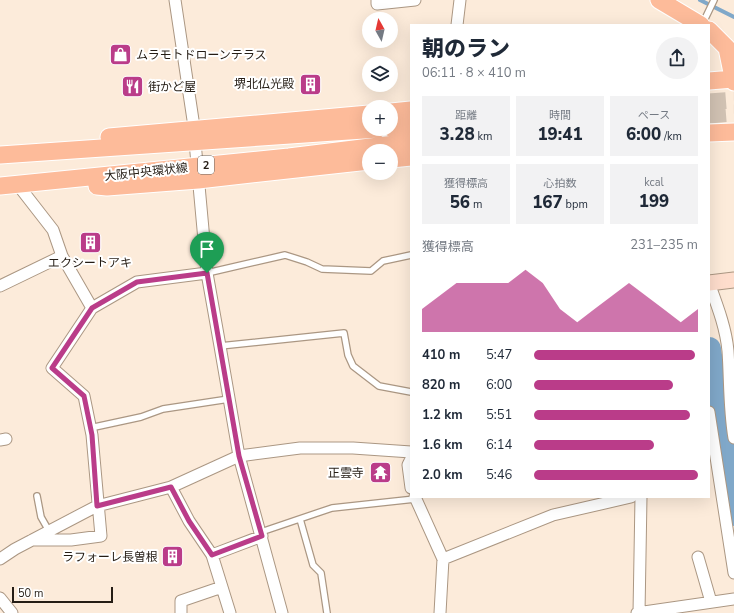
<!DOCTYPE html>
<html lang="ja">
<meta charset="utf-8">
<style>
:root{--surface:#fff;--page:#f2f2f3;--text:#1f2937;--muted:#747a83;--accent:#ba3c89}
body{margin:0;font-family:"Nunito Sans","Noto Sans JP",sans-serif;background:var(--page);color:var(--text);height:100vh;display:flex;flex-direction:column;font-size:15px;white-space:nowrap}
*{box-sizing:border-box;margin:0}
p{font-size:13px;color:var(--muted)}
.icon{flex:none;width:22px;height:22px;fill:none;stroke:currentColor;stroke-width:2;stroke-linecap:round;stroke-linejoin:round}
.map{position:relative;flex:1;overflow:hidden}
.side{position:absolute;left:410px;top:24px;width:300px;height:474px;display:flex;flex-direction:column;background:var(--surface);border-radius:0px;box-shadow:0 4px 16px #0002}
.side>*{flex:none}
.needle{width:26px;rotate:352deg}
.fabs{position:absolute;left:362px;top:12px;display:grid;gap:8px}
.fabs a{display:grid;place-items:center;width:36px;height:36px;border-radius:50%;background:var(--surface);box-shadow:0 4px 16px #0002;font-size:20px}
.scale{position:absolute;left:12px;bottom:10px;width:101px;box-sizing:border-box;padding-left:4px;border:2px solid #251d15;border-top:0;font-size:11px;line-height:14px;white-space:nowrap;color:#251d15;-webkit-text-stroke:3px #fff;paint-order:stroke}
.pin{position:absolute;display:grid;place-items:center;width:34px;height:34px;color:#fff;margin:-41px -17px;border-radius:50% 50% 50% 0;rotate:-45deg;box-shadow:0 0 4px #0007}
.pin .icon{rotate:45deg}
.round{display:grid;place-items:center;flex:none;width:42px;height:42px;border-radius:21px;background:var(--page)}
.headline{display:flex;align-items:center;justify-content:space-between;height:68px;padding:0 12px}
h1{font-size:22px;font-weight:800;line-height:30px}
.stats{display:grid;grid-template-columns:repeat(3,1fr);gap:6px;height:68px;padding:4px 12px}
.stats div{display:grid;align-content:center;border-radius:0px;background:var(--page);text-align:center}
.stats b{font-size:17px;font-weight:800}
.stats small{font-size:11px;font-weight:400}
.stats p{font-size:11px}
.chart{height:112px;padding:8px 12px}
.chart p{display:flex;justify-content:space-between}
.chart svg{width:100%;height:72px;margin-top:4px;fill:var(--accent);opacity:.7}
ul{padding:0 12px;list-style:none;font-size:13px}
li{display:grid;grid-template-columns:64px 48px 1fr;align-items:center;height:30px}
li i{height:10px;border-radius:5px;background:var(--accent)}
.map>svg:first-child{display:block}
</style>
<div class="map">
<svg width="734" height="613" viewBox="0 0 734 613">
<rect width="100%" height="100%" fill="#fcebda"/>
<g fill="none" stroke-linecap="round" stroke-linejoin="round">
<path stroke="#80a8c9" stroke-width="4" d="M700 0 734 17"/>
<path stroke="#80a8c9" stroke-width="24" d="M709 349 734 514"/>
<path stroke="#d1c2b3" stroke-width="17" stroke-dasharray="17 8" stroke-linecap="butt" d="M709 102 734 100
M709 115 734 113"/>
<defs>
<path id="lane" d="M702 25 714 0
M207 273 285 255 307 262 322 269 371 271 383 261 411 255
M220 346 344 333 348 355 353 366 379 386 411 392
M90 428 141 417 163 409 229 399
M37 496 41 517 49 531
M300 519 313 565 321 573 327 613
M261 532 332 508 415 499"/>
<path id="street" d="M175 0 193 120 207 273 220 346 239 456 282 613
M377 0V4L415 0
M457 25 460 0
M18 185 53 230 62 256 92 308 52 368 84 396 92 435 101 536 71 540H32
M709 283C717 305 726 328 728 351 730 380 729 409 734 438
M0 286 62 256
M92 308 137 282 207 273
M709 412 734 573
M0 440 6 439
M411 459 408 465 411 488
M171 487 189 521 212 555 230 613
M415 497 443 559
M212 555 262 536
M698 557 711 602
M0 559 15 549 97 506 171 487 239 456 300 448H353L411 452
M0 598 12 613
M181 613V601L222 587
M440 613 443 559 553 515 631 497
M637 613 734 599
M639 613 641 497"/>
<path id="secondary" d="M709 283 734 280"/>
<path id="primary" d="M659 0 701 25
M709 30 727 48 734 82
M709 81 734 79
M391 112 411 110
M391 128 411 127
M709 133 734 132
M109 137 369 114
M0 155 378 129
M391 159 411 157
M0 186 289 157 411 142
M97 186 107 187 198 180 369 161"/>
</defs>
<use href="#lane" stroke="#ab9783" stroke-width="8"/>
<use href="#street" stroke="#ab9783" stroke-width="13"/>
<use href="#secondary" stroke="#ab9783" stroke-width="17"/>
<use href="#primary" stroke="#fff" stroke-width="19"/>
<use href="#lane" stroke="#fff" stroke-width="5.5"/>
<use href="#street" stroke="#fff" stroke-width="11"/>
<use href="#secondary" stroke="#feddcc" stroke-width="15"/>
<use href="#primary" stroke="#fdbb9a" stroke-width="17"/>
</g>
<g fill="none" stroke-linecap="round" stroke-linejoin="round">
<defs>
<path id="route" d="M207 273 239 456 262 536 212 555 189 521 171 487 97 506 92 435 84 396 52 368 92 308 137 282Z"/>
</defs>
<use href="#route" stroke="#fff" stroke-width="8"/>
<use href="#route" stroke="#ba3c89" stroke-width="5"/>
</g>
<defs>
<symbol id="shop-square" viewBox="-11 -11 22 22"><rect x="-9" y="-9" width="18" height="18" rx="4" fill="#ba3c89" stroke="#fff"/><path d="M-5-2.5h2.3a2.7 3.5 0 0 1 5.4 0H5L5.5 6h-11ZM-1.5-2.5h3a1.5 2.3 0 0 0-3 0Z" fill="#fff"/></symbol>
<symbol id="building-square" viewBox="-11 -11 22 22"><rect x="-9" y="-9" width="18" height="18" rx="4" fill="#ba3c89" stroke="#fff"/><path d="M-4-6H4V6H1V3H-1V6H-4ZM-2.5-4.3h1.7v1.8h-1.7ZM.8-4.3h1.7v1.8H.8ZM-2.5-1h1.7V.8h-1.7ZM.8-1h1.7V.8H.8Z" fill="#fff"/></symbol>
<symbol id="restaurant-square" viewBox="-11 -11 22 22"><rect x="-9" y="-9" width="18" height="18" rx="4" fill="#ba3c89" stroke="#fff"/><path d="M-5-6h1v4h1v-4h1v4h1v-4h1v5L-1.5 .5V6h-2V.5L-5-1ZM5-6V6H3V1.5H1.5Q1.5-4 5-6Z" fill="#fff"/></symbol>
<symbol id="temple-square" viewBox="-11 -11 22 22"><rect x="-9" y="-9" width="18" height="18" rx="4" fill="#ba3c89" stroke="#fff"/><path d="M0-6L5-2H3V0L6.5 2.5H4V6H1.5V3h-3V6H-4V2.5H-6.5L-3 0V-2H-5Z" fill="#fff"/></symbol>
</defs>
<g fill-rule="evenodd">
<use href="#shop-square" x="108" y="42" width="25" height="25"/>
<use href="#building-square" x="298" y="72" width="25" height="25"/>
<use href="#restaurant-square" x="120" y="74" width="25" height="25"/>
<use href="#building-square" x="78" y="230" width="25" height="25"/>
<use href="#temple-square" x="368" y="460" width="25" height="25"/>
<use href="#building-square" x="160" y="544" width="25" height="25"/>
</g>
<g text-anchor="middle" stroke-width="4" stroke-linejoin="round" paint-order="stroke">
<rect fill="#fff" stroke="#66615b" stroke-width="1" x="198" y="156" width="16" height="18" rx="3"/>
<g font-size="11" font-weight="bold" fill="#251d15">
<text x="206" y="169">2</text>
</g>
<g font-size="12" fill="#251d15" stroke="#fff" text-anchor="end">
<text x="136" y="59" text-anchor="start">ムラモトドローンテラス</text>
<text x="294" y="88">堺北仏光殿</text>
<text x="148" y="91" text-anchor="start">街かど屋</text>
<text x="90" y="267" text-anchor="middle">エクシートアキ</text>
<text x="364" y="477">正雲寺</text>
<text x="158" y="561">ラフォーレ長曽根</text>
</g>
<g font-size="12" fill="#251d15" stroke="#fff">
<text transform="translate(146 172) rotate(-6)" y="4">大阪中央環状線</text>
</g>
</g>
</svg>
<div class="fabs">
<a><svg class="needle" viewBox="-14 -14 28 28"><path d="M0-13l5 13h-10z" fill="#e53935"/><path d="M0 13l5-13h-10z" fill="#747a83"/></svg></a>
<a><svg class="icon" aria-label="layers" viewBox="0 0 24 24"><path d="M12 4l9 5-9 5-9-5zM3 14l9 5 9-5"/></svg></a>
<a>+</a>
<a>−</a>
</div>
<div class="scale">50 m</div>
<div class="pin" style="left:207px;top:273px;background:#1e9e55"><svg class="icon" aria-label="arrive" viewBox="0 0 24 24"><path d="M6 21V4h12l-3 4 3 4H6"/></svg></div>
<section class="side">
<div class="headline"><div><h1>朝のラン</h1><p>06:11 · 8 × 410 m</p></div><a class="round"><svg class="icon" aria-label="share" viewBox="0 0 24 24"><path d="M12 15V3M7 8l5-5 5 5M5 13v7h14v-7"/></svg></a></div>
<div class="stats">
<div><p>距離</p><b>3.28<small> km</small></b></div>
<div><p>時間</p><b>19:41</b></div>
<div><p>ペース</p><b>6:00<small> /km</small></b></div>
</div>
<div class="stats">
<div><p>獲得標高</p><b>56<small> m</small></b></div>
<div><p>心拍数</p><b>167<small> bpm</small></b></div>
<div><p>kcal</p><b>199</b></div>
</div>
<div class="chart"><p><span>獲得標高</span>231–235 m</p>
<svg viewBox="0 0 160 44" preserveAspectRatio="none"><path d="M0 44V30L10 22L20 14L30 14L40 14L50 14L60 6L70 14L80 30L90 38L100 30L110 22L120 14L130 22L140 30L150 38L160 30V44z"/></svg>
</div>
<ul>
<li><b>410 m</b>5:47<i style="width:98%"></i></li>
<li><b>820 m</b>6:00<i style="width:85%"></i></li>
<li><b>1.2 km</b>5:51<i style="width:95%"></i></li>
<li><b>1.6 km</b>6:14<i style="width:73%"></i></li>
<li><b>2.0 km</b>5:46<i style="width:100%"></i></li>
</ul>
</section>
</div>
